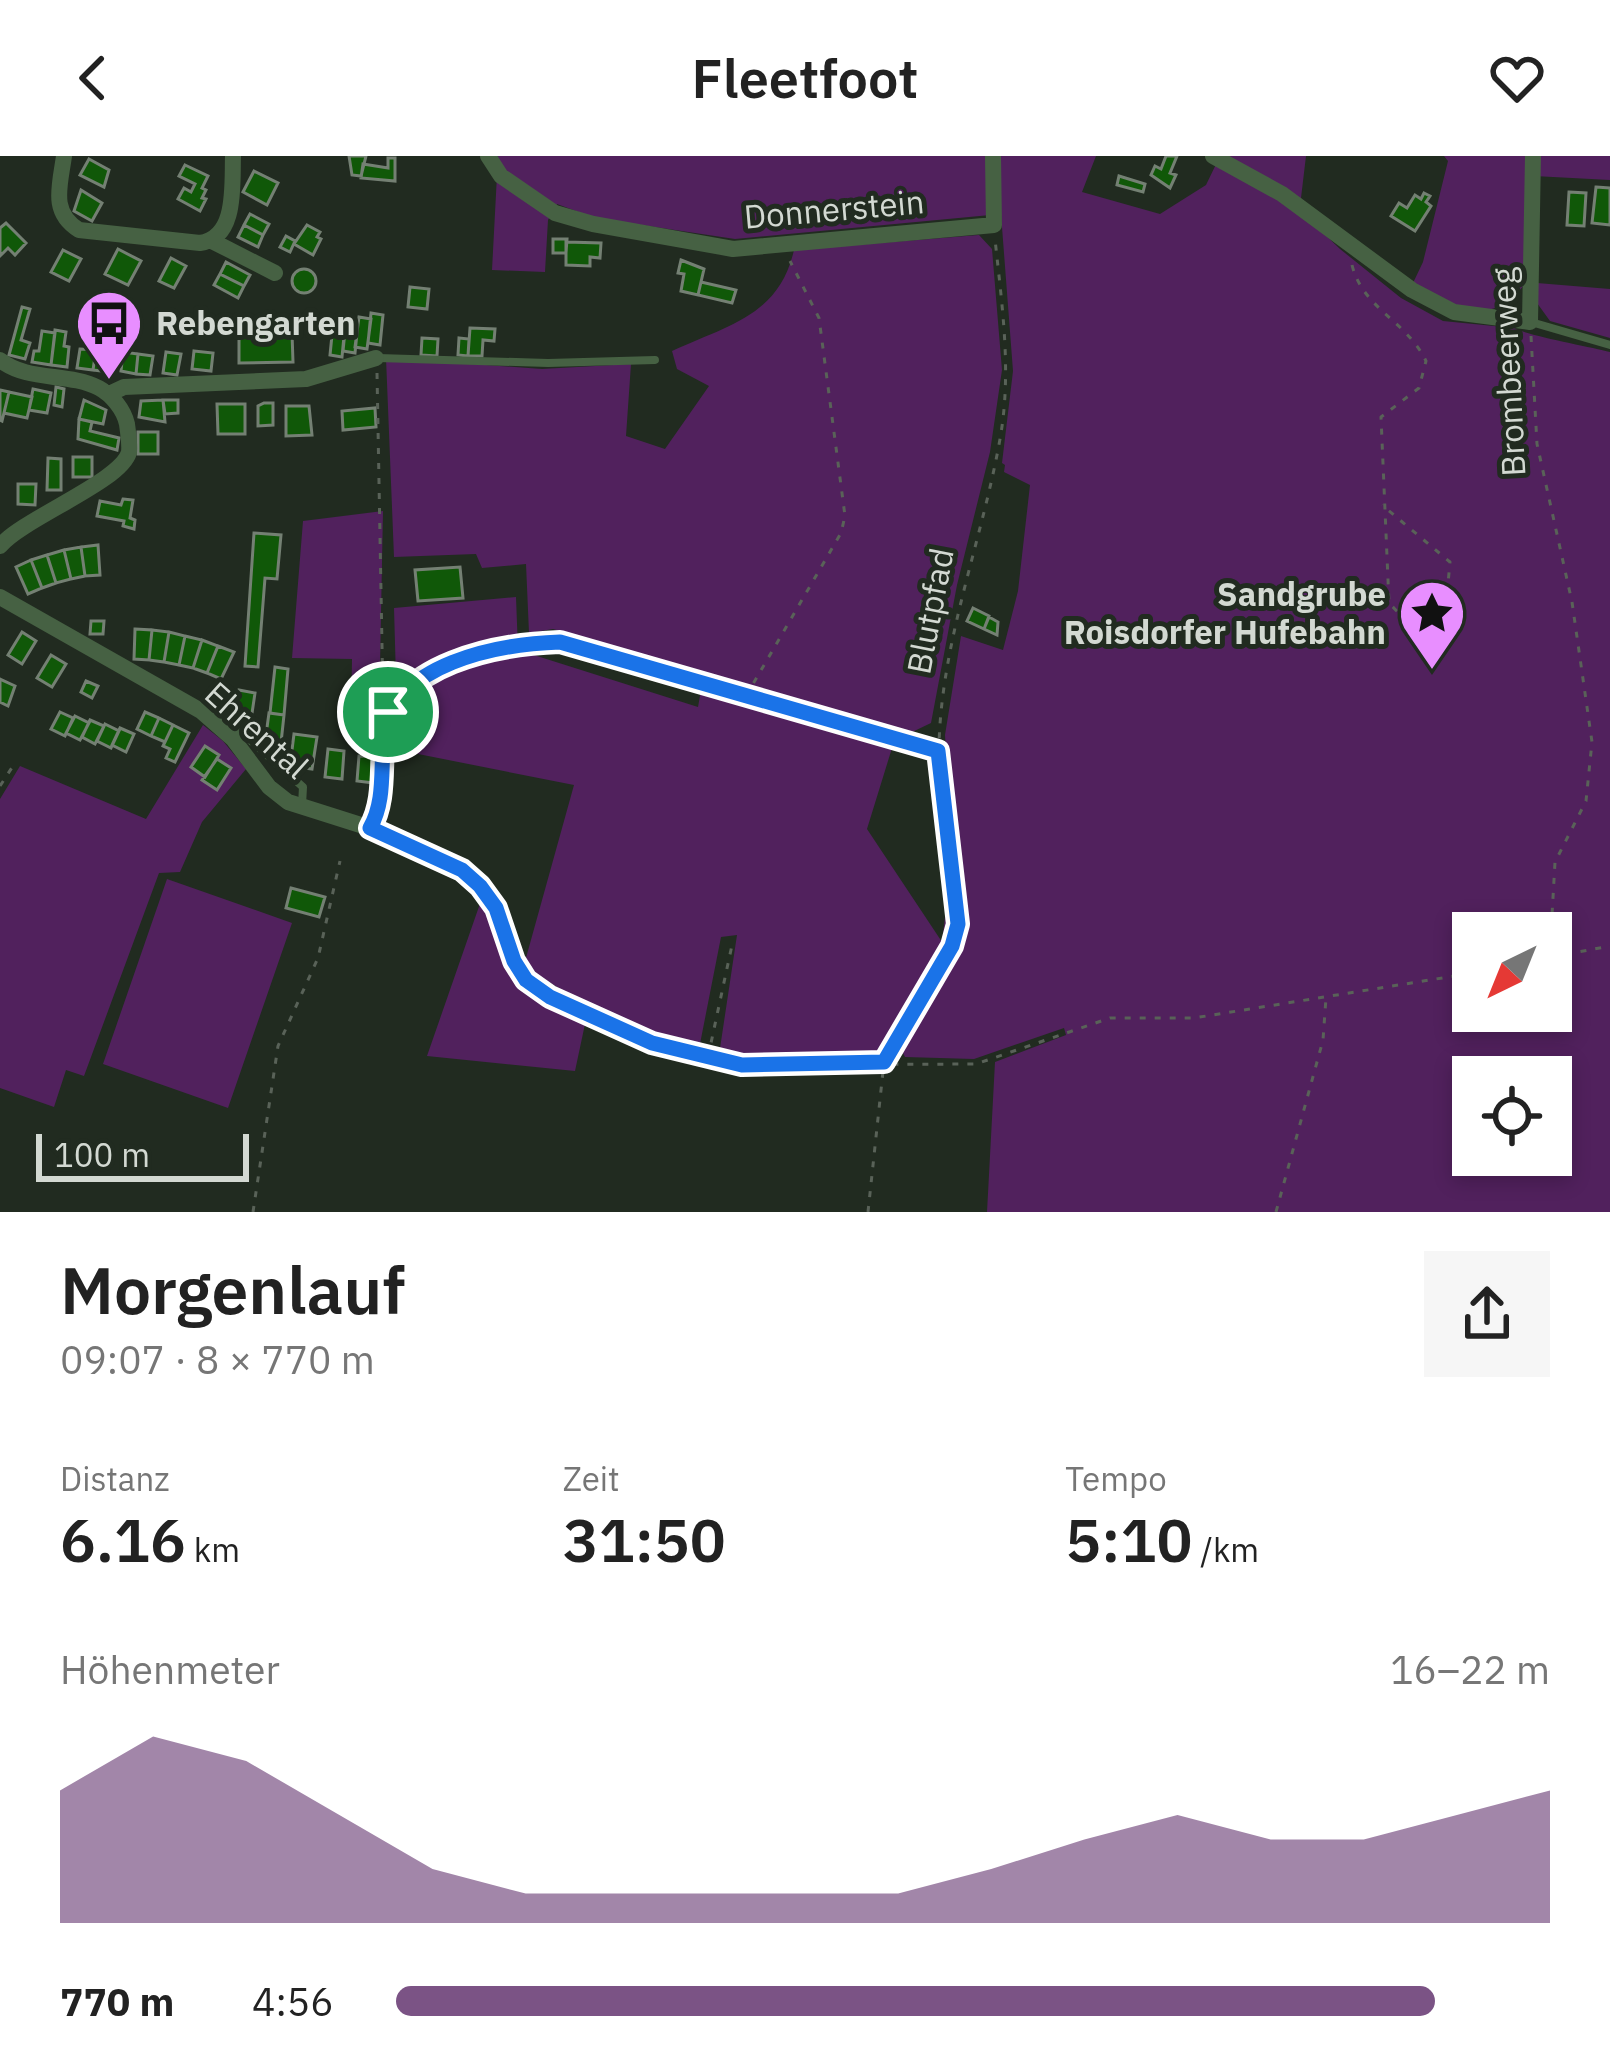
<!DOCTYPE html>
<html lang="de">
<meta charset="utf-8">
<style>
:root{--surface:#fff;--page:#f6f6f6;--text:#222;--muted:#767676;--accent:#7b5385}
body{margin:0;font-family:"IBM Plex Sans",sans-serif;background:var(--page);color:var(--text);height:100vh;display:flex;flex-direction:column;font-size:45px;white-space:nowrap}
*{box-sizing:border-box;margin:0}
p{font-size:39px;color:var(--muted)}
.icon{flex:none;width:66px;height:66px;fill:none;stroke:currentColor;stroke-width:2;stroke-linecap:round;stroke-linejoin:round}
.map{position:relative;height:1056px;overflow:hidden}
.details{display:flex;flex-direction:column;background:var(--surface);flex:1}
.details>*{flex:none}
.needle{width:78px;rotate:223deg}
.controls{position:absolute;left:1452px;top:756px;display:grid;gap:24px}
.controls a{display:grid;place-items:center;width:120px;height:120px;border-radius:0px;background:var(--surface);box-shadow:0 6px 18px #0003;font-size:60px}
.scale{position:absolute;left:36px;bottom:30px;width:213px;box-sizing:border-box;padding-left:12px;border:6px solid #d3d9d2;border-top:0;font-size:33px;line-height:42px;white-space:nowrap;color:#d3d9d2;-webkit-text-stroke:9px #212b20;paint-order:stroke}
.pin{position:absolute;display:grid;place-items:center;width:102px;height:102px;color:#fff;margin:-51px;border:6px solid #fff;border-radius:50%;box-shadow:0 3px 12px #0007}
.round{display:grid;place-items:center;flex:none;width:126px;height:126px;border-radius:0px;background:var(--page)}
.summary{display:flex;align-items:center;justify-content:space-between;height:204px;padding:0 60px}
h1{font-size:66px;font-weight:600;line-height:90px}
.stats{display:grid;grid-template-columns:repeat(3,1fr);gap:18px;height:204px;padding:12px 60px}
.stats div{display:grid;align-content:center}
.stats b{font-size:60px;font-weight:600}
.stats small{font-size:33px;font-weight:400}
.stats p{font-size:33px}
.chart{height:336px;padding:24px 60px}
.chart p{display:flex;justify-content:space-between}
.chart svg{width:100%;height:216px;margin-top:12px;fill:var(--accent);opacity:.7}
ul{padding:0 60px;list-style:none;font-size:39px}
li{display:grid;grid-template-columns:192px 144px 1fr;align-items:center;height:90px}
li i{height:30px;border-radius:15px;background:var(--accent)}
header{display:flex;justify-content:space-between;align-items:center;height:156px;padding:0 60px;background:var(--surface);font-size:54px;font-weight:600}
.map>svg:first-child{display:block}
</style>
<header><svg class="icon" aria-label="back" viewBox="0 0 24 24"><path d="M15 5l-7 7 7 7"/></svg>Fleetfoot<svg class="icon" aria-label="heart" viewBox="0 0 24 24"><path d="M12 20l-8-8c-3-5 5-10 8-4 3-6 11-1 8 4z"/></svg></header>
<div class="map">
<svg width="1610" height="1056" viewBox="0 0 1610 1056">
<rect width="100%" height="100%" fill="#212b20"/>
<path fill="#51215d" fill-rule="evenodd" d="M498 0H1096L1082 36 1160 58 1206 29 1220 0H1306L1301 42 1317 71 1340 93 1401 142 1443 165 1514 172C1525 179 1591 191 1610 196V1056H987L995 906 1066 879 1064 872 974 903 905 901 900 891 902 873 878 902 719 899 737 779 721 781 699 893C636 874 578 848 524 809L574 629 398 594 394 452 516 441 518 494 698 551 701 534 892 592 867 673 942 786 949 729 955 726 945 579 961 480 1003 494 1018 435 1030 329 1004 316 1005 309 1002 307 1013 215 1001 58 735 83 595 62 557 48 548 64 545 116 492 114ZM1473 777H1551V855H1473ZM1473 921H1551V999H1473Z
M1444 0H1610V24L1534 20 1537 127 1610 133V182L1550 165 1524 129C1490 174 1454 150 1413 127L1423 106 1448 5Z
M979 79 992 93 1002 214 990 296 957 429 931 567 908 578 553 473 529 477 526 408 482 412 476 398 394 401 386 202 542 213 631 208 626 280 665 293 709 230 677 213 672 195C728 169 779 160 794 94Z
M383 355 379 561 351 560 352 503 292 502 303 365Z
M203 569 223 585 246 613 202 666 180 716 159 717 84 920 66 914 54 951 0 932V643L20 610 146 663Z
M167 723 292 767 228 952 103 908Z
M483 739C506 821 509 828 585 868L575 915 427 900Z"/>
<path fill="#105808" stroke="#748073" stroke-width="3" d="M349 0H366L361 20 352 19Z
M1166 0H1177L1170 17 1176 19 1170 32 1151 19 1155 10 1161 13Z
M388 2H395V25L361 22 363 8 388 12Z
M89 3 109 14 104 31 80 19Z
M185 9 208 20 202 32 206 34 202 42 206 43 200 55 178 43 184 32 191 36 195 28 179 20Z
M254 15 278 27 267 49 243 36Z
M1119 20 1145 28 1143 36 1117 29Z
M1596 31 1610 32V69L1592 67Z
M81 34 102 47 92 65 74 55Z
M1569 36 1586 37 1584 70 1567 69Z
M1424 37 1430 40 1426 46 1431 50 1415 75 1391 60 1399 47 1407 52 1415 39 1421 43Z
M250 58 269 68 263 79 244 69Z
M6 67 26 87 15 99 8 92 0 100V72Z
M244 69 263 79 258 91 238 81Z
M307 69 320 76 317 81 321 83 313 99 294 88Z
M286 80 295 85 290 96 280 91Z
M553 83H567L566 97H553Z
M566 86 601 87 600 102 590 101V110L566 109Z
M118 93 141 105 128 129 105 118Z
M63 94 81 103 69 125 51 116Z
M171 102 186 110 174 132 159 125Z
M681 104 704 113 698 139 681 135 684 118 678 117Z
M226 106 250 119 244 130 220 118Z
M292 125a12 12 0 1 1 24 0a12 12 0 1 1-24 0Z
M220 118 244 130 238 142 214 129Z
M701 126 736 134 732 147 698 139Z
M410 131 429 133 427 153 408 151Z
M22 151 30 153 21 184 30 187 25 203 9 199Z
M371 157 383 159 380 189 368 187Z
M359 161 371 163 367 193 355 191Z
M106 165 120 167 118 184 103 182Z
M346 165 358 167 355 197 343 195Z
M333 169 345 170 342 201 330 199Z
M470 172 495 173 494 185 483 184 482 200H468Z
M55 174 66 176 64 190 69 191 67 211 51 209Z
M42 175 55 177 51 209 32 206 34 195H39Z
M292 177 293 206 239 207V178Z
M422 182 438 183 437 200 421 199Z
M459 182 469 183 468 200 458 199Z
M80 193 96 194 93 214 77 212Z
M96 194 112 196 109 216 93 214Z
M194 195 213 197 211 215 192 213Z
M123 196 138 198 136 218 121 215Z
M166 196 181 198 177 219 163 217Z
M138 198 153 200 150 219 136 218Z
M56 231 64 233 62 251 54 249Z
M33 233 51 237 47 257 29 254Z
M0 234 9 236 2 265 0 264Z
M9 236 32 241 27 262 4 257Z
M84 244 106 254 103 268 79 263Z
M163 244 165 266 139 261 141 245Z
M163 244H178V257L165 258Z
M264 247H273V269L258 270V250Z
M217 248H245V278H218Z
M286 250H309L312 279 286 280Z
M375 252 376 271 343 274 342 255Z
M79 263 92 266 90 275 119 282 117 294 78 283Z
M138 276H158V298H138Z
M73 301H92V321H73Z
M48 302 61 303V334H47Z
M18 328H36L35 349 18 348Z
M123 343 133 344 130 362 135 364 134 373 123 370 124 365 97 360 100 345 121 349Z
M254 377 281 379 277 423 265 422 258 511 245 510Z
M98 389 100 419 85 420 81 391Z
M81 391 85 420 71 423 64 394Z
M64 394 71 423 56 427 47 399Z
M47 399 56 427 42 432 31 404Z
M31 404 42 432 28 438 16 411Z
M460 411 463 442 418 445 415 414Z
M973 452 989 460 984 473 967 465Z
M989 461 998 466 997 479 984 473Z
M91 465H104L103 478H90Z
M135 473 152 474 149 504 134 503Z
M152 474 169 476 164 506 149 504Z
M22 476 36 485 22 508 8 499Z
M169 476 185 480 179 509 164 506Z
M185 480 202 484 193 512 179 509Z
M202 484 218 490 207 517 193 512Z
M218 490 234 496 221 523 207 517Z
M51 499 66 508 52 531 37 522Z
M275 511 288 513 284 559 270 557Z
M0 523 15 530 8 550 0 546Z
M86 525 98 530 92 542 81 536Z
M239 534 255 537 251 564 235 556Z
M60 556 73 562 65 580 51 573Z
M145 556 159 562 151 580 137 573Z
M269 557 284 559 281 587 265 586Z
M75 560 89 567 80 584 66 577Z
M159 562 173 569 165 586 151 580Z
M90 564 104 570 95 588 82 581Z
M105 568 119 575 111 592 97 585Z
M173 569 189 577 175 606 166 602 170 593 163 590Z
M120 572 134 578 126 596 112 589Z
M294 578 317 581 312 613 290 610Z
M272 586 281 587 280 602 270 601Z
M205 590 219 599 205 621 191 611Z
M328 593 344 595 342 623 325 621Z
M359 600 376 601 374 627 357 625Z
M217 603 231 612 217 634 202 624Z
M291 732 325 741 319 761 286 752Z"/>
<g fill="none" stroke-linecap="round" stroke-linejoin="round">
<path stroke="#596258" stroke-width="3" stroke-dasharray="6 9" stroke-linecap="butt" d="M1352 109C1363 153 1406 164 1426 205L1419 232 1381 261 1389 447 1417 476 1445 460 1450 406 1382 349
M1531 180 1537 288 1572 446 1592 586 1586 645 1555 706 1551 777
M377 217 383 544
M530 487 560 486 937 595
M746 540 841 377 845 360 819 162 790 105
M0 630 13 610
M384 678 462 714 480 731 496 752 514 805 526 824 550 841 652 888 742 909 976 908 1110 862H1194L1473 817
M1551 801 1610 790
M708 901 732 789
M253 1056 278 890 318 802 340 705
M868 1056 884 906 952 790 958 768C951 703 935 634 940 568 947 471 983 379 1000 283 1012 216 1002 150 995 83
M1276 1056 1323 884 1326 842"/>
<path stroke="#466143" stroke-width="8" d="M1531 166 1610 189
M378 202 548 207 655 204
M213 558 223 560 303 631 302 649
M370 670 379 656C381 626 376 581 390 554 409 516 481 495 520 488"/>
<path stroke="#466143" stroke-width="16" d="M64 0C60 30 50 56 79 74L200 87C237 82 232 30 233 0
M488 0 501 20 555 57 593 68 733 93 994 69 993 0
M1213 0 1282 38 1412 134 1454 156 1530 166 1533 0
M212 85 275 117
M0 204C28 226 68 216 99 232 112 239 124 254 127 268 128 276 130 289 129 296 122 325 24 362 0 390
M109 238 124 231 306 223 376 202
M0 441 201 555 233 583 269 631 288 646 370 672"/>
</g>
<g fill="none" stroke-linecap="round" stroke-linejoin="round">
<defs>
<path id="route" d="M560 486 938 595 958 768 952 790 884 906 742 909 652 887 550 841 526 824 514 805 496 752 480 730 462 714 370 672C386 644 380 611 384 580 393 507 499 488 560 486Z"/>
</defs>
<use href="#route" stroke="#fff" stroke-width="24"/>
<use href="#route" stroke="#1a73e8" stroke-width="15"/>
</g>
<defs>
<symbol id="bus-pin" viewBox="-11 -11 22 30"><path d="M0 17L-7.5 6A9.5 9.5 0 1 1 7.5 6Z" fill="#e88eff" stroke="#212b20"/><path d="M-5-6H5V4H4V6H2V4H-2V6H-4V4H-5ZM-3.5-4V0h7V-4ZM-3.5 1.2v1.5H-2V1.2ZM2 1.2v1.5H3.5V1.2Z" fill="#111"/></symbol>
<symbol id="sight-pin" viewBox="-11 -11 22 30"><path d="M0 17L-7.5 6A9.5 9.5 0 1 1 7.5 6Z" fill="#e88eff" stroke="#212b20"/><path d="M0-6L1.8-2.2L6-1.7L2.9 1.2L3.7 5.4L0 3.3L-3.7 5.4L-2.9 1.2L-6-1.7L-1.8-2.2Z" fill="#111"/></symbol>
</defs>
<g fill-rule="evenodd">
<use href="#bus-pin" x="71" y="129" width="76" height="104"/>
<use href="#sight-pin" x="1394" y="419" width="76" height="104"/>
</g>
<g text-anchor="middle" stroke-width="10" stroke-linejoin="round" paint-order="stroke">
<g font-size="33" fill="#d3d9d2" stroke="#212b20">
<text transform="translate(834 53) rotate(-5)" y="12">Donnerstein</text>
<text transform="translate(1508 216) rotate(-93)" y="12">Brombeerweg</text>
<text transform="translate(930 455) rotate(-79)" y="12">Blutpfad</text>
<text transform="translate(257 574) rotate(42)" y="12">Ehrental</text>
</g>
<g font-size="33" font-weight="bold" fill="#d3d9d2" stroke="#212b20" text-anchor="start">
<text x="156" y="179">Rebengarten</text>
<text x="1386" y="450" text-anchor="end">Sandgrube<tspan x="1386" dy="38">Roisdorfer Hufebahn</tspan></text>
</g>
</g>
</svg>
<div class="controls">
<a><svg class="needle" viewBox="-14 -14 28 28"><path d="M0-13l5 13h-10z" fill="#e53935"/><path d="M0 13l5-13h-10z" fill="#767676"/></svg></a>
<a><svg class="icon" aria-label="locate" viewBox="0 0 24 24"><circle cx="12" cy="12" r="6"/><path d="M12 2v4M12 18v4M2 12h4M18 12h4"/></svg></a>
</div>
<div class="scale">100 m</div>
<div class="pin" style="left:388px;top:556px;background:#1e9e55"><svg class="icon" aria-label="arrive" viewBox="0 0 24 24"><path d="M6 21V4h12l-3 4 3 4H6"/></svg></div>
</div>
<section class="details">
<div class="summary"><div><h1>Morgenlauf</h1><p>09:07 · 8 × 770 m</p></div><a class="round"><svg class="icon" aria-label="share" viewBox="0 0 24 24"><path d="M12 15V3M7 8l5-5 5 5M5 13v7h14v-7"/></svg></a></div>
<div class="stats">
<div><p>Distanz</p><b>6.16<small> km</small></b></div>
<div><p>Zeit</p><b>31:50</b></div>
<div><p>Tempo</p><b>5:10<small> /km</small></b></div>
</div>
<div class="chart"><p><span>Höhenmeter</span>16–22 m</p>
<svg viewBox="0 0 160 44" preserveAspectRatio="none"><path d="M0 44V17L10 6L20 11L30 22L40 33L50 38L60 38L70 38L80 38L90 38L100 33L110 27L120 22L130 27L140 27L150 22L160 17V44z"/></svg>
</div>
<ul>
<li><b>770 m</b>4:56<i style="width:90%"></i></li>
</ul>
</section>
